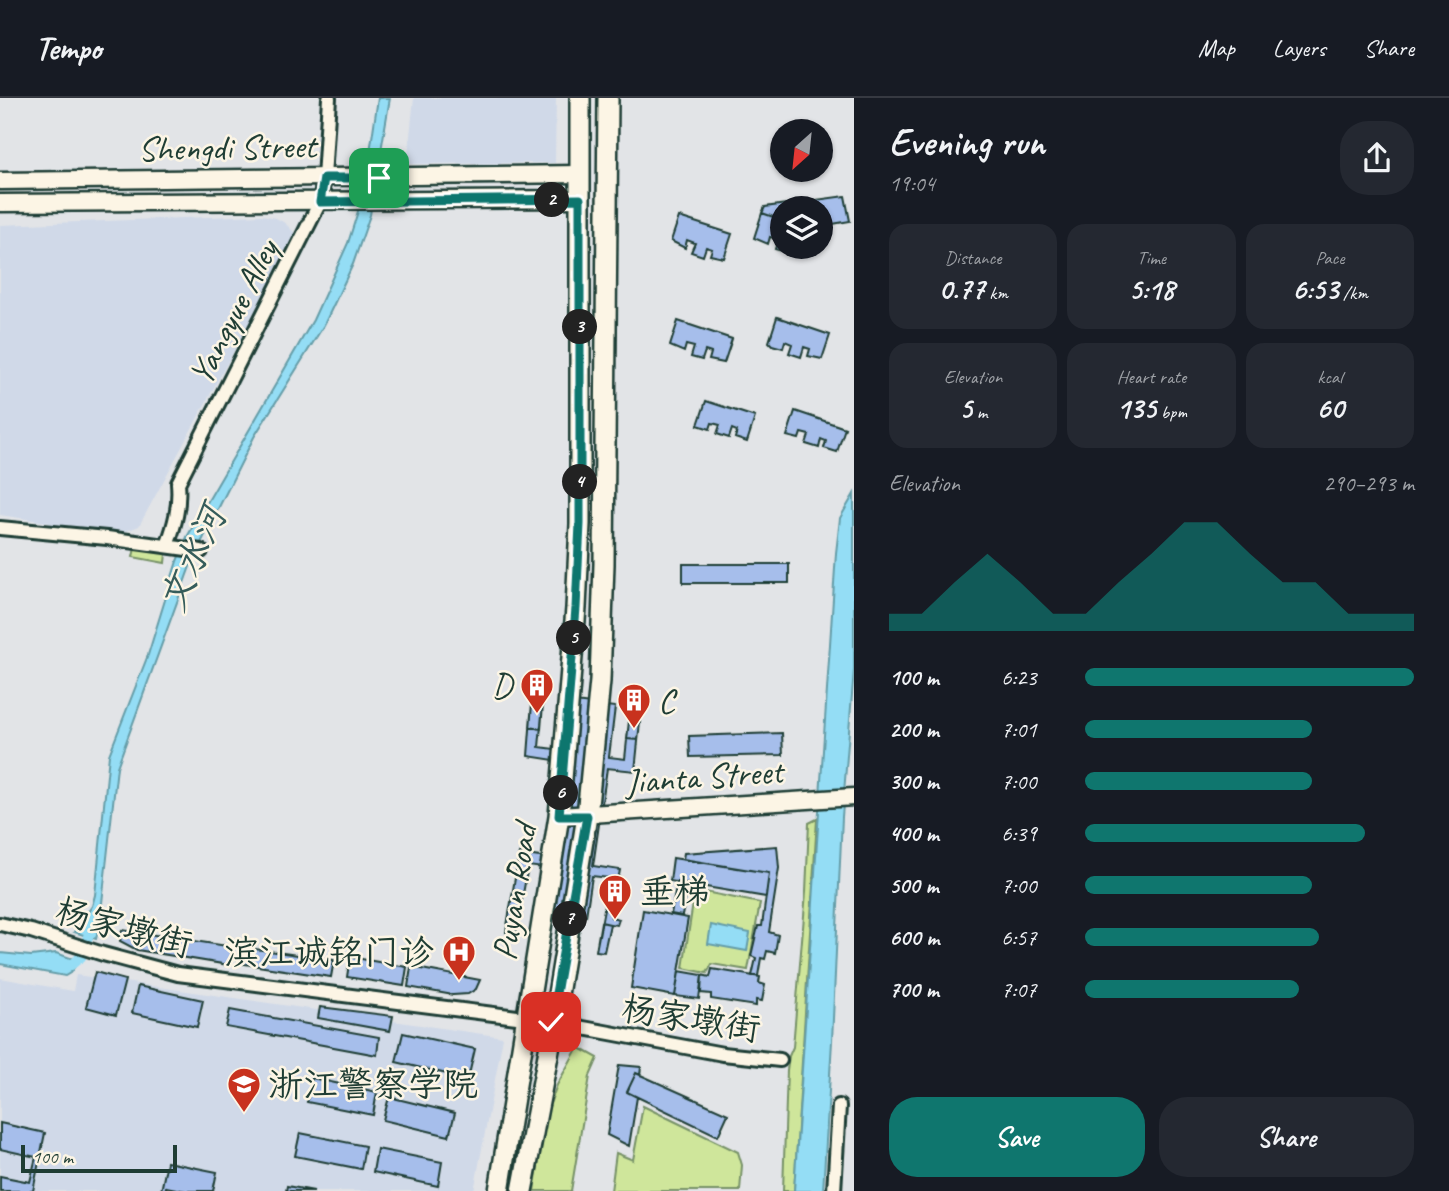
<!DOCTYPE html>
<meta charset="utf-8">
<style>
:root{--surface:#171b24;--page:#242831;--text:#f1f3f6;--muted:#9ea1a6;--line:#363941;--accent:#0f766e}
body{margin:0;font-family:Caveat,"LXGW WenKai TC",sans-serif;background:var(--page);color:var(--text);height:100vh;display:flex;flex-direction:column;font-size:26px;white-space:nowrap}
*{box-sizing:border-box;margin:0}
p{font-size:23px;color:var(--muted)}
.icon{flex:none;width:38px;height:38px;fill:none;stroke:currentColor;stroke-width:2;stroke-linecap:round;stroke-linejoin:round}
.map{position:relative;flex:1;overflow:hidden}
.drawer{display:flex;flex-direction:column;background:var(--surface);width:595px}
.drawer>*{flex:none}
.needle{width:46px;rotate:207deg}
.buttons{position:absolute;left:770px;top:21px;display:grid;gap:14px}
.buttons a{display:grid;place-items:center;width:63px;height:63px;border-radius:50%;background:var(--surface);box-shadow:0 2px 5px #0004;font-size:35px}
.scale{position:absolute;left:21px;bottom:18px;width:156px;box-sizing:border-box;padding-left:7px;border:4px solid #1f3d34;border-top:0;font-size:19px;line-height:24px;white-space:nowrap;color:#1f3d34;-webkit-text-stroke:5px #fcf5e5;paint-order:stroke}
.pin{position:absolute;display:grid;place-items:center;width:60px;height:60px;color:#fff;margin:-30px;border-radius:14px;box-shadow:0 4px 10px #0006}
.km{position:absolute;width:35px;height:35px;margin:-18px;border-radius:50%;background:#222;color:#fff;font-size:19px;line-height:35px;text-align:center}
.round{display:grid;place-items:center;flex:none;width:74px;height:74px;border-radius:28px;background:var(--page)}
.overview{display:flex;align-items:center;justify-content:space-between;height:119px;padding:0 35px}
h1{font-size:38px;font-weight:600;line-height:52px}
.figures{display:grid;grid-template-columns:repeat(3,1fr);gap:10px;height:119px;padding:7px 35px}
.figures div{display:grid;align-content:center;border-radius:18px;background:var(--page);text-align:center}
.figures b{font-size:30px;font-weight:600}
.figures small{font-size:19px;font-weight:400}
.figures p{font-size:19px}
.chart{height:196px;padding:14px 35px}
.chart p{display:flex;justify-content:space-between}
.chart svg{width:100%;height:126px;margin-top:7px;fill:var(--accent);opacity:.7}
.action{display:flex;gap:14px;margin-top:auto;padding:14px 35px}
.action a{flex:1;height:80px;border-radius:28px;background:var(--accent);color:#fff;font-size:28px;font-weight:600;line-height:80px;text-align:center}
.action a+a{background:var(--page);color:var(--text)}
ul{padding:0 35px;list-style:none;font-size:23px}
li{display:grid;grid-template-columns:112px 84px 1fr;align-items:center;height:52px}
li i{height:18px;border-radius:9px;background:var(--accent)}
header{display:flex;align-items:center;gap:42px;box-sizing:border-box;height:98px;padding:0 35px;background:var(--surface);border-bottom:2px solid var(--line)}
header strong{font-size:33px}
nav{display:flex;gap:38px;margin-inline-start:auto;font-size:24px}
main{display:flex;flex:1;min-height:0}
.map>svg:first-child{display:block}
</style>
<header>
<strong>Tempo</strong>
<nav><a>Map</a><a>Layers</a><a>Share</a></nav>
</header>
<main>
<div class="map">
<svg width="854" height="1093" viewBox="0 0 854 1093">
<rect width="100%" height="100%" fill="#e2e4e7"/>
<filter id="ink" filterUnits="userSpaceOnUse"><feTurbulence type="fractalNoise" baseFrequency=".0143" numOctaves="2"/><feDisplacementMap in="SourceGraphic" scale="14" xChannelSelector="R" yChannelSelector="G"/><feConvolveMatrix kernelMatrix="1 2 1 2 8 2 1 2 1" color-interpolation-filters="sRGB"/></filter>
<g filter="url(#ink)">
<path fill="#d0d9e8" d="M414 0H556L555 65 407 66Z
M262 117 276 120 285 125 294 134V142L139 428 119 436 58 429 46 424 0 417V127Z
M76 877 503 939 474 1093H0V880L73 893Z"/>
<path fill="#cfe69b" stroke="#779268" stroke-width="2" d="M135 450 166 455 165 465 133 459Z
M817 721 794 1093H783L787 972 789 958 793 949 806 794 809 725Z
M695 792 760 805 748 872 712 866 707 875 683 870Z
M578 949 598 960 590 978 571 1093H534L547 1014 557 987Z
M643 1008 738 1054 742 1067 740 1093H611L616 1055 633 1062Z"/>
<path fill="#94ddf5" stroke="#659da8" stroke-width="2" d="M378 0H390L370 117 353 166 324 227 254 339 192 463 117 669 100 823 96 841 74 834 92 808 95 797 109 657 148 557 177 463 187 439 313 222 348 145 364 94Z
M854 396V572L842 719 832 943 823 1093H794L836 455 840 420Z
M711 827 750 835 747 853 708 846Z
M0 855 31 858 56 855 79 863 70 875 65 878 0 866Z"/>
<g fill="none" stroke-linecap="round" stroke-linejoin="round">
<path stroke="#94ddf5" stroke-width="10" d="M68 869 81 859 92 827"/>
</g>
<path fill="#a6beeb" stroke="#1f3d34" stroke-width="2" d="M845 98 850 123 821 128V110H782V122L762 115 765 109Z
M762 115 782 122V149H788L786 154 775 151 778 141 770 139 768 146 754 140Z
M679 119 732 136 724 160 710 157 712 151 706 149 703 158 691 154 695 145 687 142 685 150 671 143Z
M795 149H810L808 157H804L793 154Z
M777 219 830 237 822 261 808 258 810 251 804 249 801 259 789 255 792 246 785 243 783 250 772 247 769 244Z
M678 223 732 241 724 265 709 262 711 255 705 253 702 262 691 259 694 249 686 247 684 254 670 248Z
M706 303 755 319 747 344 735 340 737 333 732 331 729 340 717 336 720 327 712 325 710 331 698 327Z
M795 313 845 330 837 354 824 350 826 343 821 341 819 350 806 346 809 337 801 335 799 341 787 338Z
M683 466H789V485H683Z
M575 604 615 609 609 659 625 661 629 623 640 624 635 673 607 670 593 768 620 772 611 819 619 821 617 827 610 826 604 854 596 853 610 780 592 778 586 818 545 812 552 771 528 768 516 835 506 834 519 756 554 761 567 664 528 658 532 605 543 606 539 649 569 653Z
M532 605 543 606 541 631 530 629Z
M629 623 640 624 638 642 627 641Z
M782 635 783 657 690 659 689 638Z
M777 748 779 770 769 834 778 837 775 855 767 853 765 861 761 860 758 878H752L756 860 751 858 758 828H762L769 775 683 761 684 755Z
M673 760 769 775 766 799 670 783Z
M677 784 688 786 682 818 671 816Z
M510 811 520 813 516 835 506 834Z
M643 812 688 820 675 898 631 890Z
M601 824 610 826 604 854 596 853Z
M122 832 234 849 229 867 137 852 120 843Z
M241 849 334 862 331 879 238 865Z
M350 859 407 869 404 888 347 879Z
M411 869 480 882 476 891 468 896 453 897 408 889Z
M712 871 760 879 759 885 765 887 762 903 756 902V908L711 901V896L701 895 702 877 710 879Z
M679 873 702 877 699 901 675 898Z
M95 874 125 882 116 917 86 909Z
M138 888 203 902 197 929 132 915Z
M320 909 393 918 390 933 318 920Z
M230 912 379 939 377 957 226 929Z
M403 935 475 951 468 981 396 964Z
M619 967 641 969 640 977 636 975 627 994 637 999 629 1048 607 1037Z
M636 975 728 1016 718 1038 627 994Z
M312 980 377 994 373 1017 307 1004Z
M389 999 455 1015 449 1038 383 1022Z
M0 1025 45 1035 33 1093H0V1078L30 1084 36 1059 0 1051Z
M300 1035 365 1048 361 1071 295 1058Z
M377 1051 442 1064 438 1088 373 1074Z
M167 1064 217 1074 213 1093H186L166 1089 165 1093H161Z
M287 1088 314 1093H286Z"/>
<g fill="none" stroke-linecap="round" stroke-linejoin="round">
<defs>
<path id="minor" d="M0 430 107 440 201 453
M167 448C175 426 180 408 178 385L320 104 324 80 329 0
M0 826 31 833 103 856 178 876 525 920
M551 924 723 956 780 962
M834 1093 839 1008"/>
<path id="tertiary" d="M0 83 580 76
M0 105 580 101
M559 718 854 699"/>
<path id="primary" d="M499 1093 559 718 576 510 580 426V0
M522 1093 549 952 587 718 600 583 604 466 608 0"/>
</defs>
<use href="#minor" stroke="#1f3d34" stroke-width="18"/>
<use href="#tertiary" stroke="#1f3d34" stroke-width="21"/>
<use href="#primary" stroke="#1f3d34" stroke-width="24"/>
<use href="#minor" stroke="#fcf5e5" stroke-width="12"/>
<use href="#tertiary" stroke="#fcf5e5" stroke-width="16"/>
<use href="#primary" stroke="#fcf5e5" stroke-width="19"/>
</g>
</g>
<g fill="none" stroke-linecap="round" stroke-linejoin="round" filter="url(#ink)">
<defs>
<path id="route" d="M379 80H324L320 104 580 101V426L576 510 559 718H587L551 924"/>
</defs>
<use href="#route" stroke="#fff" stroke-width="14"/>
<use href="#route" stroke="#0f766e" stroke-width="9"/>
</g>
<defs>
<symbol id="building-pin" viewBox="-11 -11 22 30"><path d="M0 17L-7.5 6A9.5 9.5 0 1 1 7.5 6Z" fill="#c8321e" stroke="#fcf5e5"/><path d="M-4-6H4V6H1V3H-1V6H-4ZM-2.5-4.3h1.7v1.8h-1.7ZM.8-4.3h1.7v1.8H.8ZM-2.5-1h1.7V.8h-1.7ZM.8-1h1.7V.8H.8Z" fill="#fff"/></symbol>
<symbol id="hospital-pin" viewBox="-11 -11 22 30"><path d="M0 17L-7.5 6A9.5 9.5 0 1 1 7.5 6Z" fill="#c8321e" stroke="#fcf5e5"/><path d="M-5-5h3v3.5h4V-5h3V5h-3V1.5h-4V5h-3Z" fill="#fff"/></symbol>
<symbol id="university-pin" viewBox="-11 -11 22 30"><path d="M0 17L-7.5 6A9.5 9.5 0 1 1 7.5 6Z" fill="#c8321e" stroke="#fcf5e5"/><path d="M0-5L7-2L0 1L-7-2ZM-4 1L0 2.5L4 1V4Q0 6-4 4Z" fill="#fff"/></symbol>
</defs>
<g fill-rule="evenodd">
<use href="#building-pin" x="518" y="568" width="38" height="52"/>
<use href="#building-pin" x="615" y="583" width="38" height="52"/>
<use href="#building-pin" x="596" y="774" width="38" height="52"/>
<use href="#hospital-pin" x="440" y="835" width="38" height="52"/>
<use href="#university-pin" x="225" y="967" width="38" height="52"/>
</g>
<g text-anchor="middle" stroke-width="5" stroke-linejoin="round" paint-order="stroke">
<g font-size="35" fill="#1f3d34" stroke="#fcf5e5">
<text transform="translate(227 49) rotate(-1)" y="12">Shengdi Street</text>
<text transform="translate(233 214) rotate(-63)" y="12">Yangyue Alley</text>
<text transform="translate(704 678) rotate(-4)" y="12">Jianta Street</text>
<text transform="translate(514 794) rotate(-81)" y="12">Puyan Road</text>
<text transform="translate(124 829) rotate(15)" y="12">杨家墩街</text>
<text transform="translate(691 920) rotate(9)" y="12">杨家墩街</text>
</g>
<g font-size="35" fill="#1f3d34" stroke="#fcf5e5" text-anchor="start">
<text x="512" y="599" text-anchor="end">D</text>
<text x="658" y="614">C</text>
<text x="640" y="805">垂梯</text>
<text x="434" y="866" text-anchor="end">滨江诚铭门诊</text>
<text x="268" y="998">浙江警察学院</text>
</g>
<g font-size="37" font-style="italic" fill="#365d5b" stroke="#fcf5e5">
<text transform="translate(192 460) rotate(-66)" y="13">文水河</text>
</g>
</g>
</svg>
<div class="buttons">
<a><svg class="needle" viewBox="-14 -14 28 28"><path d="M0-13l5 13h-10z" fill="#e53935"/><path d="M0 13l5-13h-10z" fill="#9ea1a6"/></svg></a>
<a><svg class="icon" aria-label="layers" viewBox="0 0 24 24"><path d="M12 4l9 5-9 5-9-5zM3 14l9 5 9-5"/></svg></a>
</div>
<div class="scale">100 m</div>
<div class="pin" style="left:379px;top:80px;background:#1e9e55"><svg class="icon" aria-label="arrive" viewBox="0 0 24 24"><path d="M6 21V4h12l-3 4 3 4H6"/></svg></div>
<div class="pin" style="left:551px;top:924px;background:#d93025"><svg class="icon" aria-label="check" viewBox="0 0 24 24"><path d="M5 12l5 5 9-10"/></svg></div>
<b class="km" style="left:552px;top:102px">2</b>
<b class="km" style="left:580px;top:229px">3</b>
<b class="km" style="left:580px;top:384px">4</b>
<b class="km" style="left:574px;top:540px">5</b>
<b class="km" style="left:561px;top:695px">6</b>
<b class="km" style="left:570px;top:821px">7</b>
</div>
<section class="drawer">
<div class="overview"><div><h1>Evening run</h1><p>19:04</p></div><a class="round"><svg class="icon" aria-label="share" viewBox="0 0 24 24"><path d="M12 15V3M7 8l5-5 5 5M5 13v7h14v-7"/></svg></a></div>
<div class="figures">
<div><p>Distance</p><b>0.77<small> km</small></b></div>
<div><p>Time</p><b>5:18</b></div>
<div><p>Pace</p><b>6:53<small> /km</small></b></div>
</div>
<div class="figures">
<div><p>Elevation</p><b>5<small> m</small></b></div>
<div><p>Heart rate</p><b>135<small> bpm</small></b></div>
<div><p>kcal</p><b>60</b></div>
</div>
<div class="chart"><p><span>Elevation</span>290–293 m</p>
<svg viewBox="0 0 160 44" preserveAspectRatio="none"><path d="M0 44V38L10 38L20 27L30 17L40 27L50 38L60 38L70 27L80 17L90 6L100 6L110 17L120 27L130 27L140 38L150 38L160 38V44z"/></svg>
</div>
<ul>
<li><b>100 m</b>6:23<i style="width:100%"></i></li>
<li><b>200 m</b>7:01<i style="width:69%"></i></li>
<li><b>300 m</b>7:00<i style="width:69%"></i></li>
<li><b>400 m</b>6:39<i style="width:85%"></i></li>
<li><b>500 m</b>7:00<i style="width:69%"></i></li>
<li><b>600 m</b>6:57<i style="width:71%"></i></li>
<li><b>700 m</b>7:07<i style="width:65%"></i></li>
</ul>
<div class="action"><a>Save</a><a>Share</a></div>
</section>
</main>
